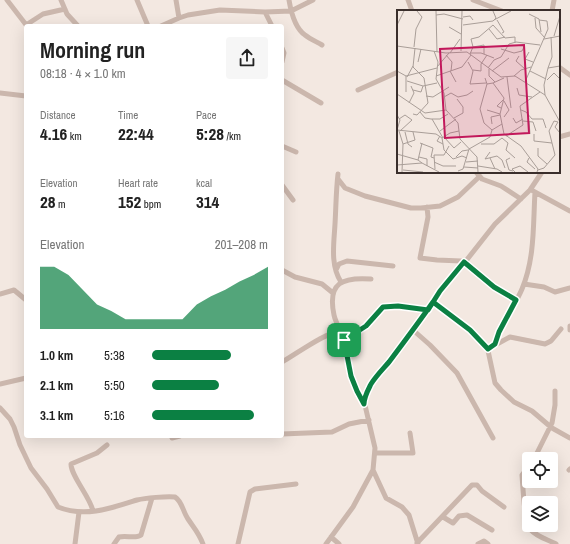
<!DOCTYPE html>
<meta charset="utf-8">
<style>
:root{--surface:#fff;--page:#f6f6f6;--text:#222;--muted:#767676;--accent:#0b8043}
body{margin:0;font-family:"Archivo Narrow",sans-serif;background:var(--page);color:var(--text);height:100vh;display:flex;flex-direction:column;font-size:15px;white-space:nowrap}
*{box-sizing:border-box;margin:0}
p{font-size:13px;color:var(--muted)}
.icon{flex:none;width:22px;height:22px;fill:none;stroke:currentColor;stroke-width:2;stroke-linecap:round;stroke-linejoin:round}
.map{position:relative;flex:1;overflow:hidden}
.drawer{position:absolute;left:24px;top:24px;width:260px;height:414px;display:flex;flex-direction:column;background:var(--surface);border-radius:4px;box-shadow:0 4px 16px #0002}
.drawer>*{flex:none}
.tools{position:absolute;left:522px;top:452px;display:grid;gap:8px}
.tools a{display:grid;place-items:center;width:36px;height:36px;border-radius:4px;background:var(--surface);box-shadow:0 4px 16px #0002;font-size:20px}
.pin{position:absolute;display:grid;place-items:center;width:34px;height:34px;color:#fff;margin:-17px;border-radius:8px;box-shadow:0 2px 6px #0006}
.round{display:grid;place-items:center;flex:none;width:42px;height:42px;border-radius:4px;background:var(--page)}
.head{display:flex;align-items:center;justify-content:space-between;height:68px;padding:0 16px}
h1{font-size:22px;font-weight:700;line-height:30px}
.metrics{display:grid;grid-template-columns:repeat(3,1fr);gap:6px;height:68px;padding:4px 16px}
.metrics div{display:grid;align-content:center}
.metrics b{font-size:17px;font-weight:700}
.metrics small{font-size:11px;font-weight:400}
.metrics p{font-size:11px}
.chart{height:112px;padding:8px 16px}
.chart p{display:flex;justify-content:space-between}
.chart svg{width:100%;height:72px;margin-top:4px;fill:var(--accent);opacity:.7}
ul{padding:0 16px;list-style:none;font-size:13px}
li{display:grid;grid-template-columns:64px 48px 1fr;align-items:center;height:30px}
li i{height:10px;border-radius:5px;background:var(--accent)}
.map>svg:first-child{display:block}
</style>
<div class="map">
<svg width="570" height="544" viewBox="0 0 570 544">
<rect width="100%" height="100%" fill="#f3e8e1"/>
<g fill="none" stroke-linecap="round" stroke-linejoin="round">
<path stroke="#cbb7ad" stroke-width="5" d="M7 0 27 26
M61 0 67 14 78 26
M137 0 148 26
M176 0 179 18
M289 0C291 12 295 28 305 35 310 39 317 42 322 45
M408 0 412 11
M473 0 502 11
M552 11 554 0
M265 12 272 26
M26 25 43 14 65 9
M161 26 179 18 188 15 220 10 265 12 291 11 313 0
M282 48 284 53 282 62
M559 67 570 75
M282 80 321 103
M358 90 398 72
M0 93 26 96
M559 137 570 134
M282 146 296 152
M476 172 482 179 501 186 521 199
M338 174C336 191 336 207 335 224 334 243 330 265 341 282
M338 179 345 188 365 196 411 208H421L440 206 458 197 479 177
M282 185 293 200
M533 191 570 211
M427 207 428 217 420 258 437 260 461 261 494 287 516 300
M282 270 295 277 322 284 333 293
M336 270 339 264 347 261 393 266
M524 284 544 287 555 292 570 288
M0 294 14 290 26 300
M433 302 470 330 487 346 495 383 501 390 514 402 532 411 552 428 570 438
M570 326V330
M413 330 430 345 457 373 493 438
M339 332C339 325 335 321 334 315 327 282 343 277 371 279
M344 340 366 326 383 307 399 306 428 310
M495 344C501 324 514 308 522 289 535 258 533 225 535 192
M488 349 510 337 545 344 551 341 561 329
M282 362C295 355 327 331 339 332L345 342 354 383 364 403
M0 384 26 378
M0 408 10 419 14 427 20 445 31 468 47 489 58 507C85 518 112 508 137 500 145 498 167 496 175 497 182 501 183 512 188 519 194 528 199 533 203 544
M282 434 332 432 349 424 369 420
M172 438 180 436
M375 453H413L410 433
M534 459 552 423 555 405V391
M529 466 522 475C523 486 524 523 531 530 537 537 549 540 556 544
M373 470 386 498 402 507 409 515 418 544
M569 470 570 469
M93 511C90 497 71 476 71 464L97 453 107 445
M443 517 453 523 459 516 467 515 492 530
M331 537 339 544
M417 543 472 485H477L482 491 504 507
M75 544 79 512
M114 544 119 537C126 535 136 539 141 535L152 498
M238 544 250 492 255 489 296 484
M326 544 353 507 373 470 375 448 364 401 372 382 413 330 440 291 458 271 495 224 530 190 542 172
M478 544 484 541 488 544"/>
</g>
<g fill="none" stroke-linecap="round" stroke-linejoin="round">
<defs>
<path id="route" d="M344 340 351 376 357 391 364 404C364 397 368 390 371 384 376 376 383 369 389 362 404 342 419 322 433 302L470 330 488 349 495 344 499 332 516 300 494 287 464 262 440 291 428 310 398 306 383 307 366 326 344 340"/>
</defs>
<use href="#route" stroke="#fff" stroke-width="8"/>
<use href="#route" stroke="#0b8043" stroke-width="5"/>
</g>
<g transform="translate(397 10)">
<rect width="163" height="163" fill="#f3e8e1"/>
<path fill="none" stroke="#a99e98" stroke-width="1" d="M39 1 40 42M132 4 142 9 144 22M39 5 47 4 66 9M66 7 73 6 76 10M138 8 139 18 148 28M97 10 114 1M100 10 107 22 105 23M0 15 7 1M66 15 96 11 99 8 96 1M96 15 108 28 118 27V33M52 17 64 24M92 19 100 29 108 27M157 26 163 6M0 27V43M147 29 163 26M0 36 49 43 70 42 104 67 118 66 148 85 163 112M17 37 19 19 25 7 20 1M76 37 87 35V44M104 39 117 43 125 41 127 37M37 41 41 52 39 69 47 83 49 100 61 113 63 129 80 147 81 162M64 41 65 1M132 42 128 49 136 52M53 43 63 29M73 43H84L97 48M73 44 76 37 74 29 82 27 96 15M49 45 55 52 54 61M122 46 119 51 128 59M21 52 24 39M71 52 76 61 73 74M40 57 52 43M91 58 97 50 104 47 112 34 119 32 143 35M151 58 155 47 154 27M92 59V66L98 72M76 60 84 61V54L90 45M0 61 9 66V82M53 61 59 72M95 61 112 48M133 61 149 69M9 66 40 58M39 66 65 57 74 45M117 66 124 60 134 57M10 67 16 56M110 67 114 98M88 68 90 74 96 73M107 68 96 73 107 88 103 104 107 124 124 136 141 159 140 162M150 70 157 63 163 69M10 71 26 76M128 72 151 19 150 11 142 10M73 74 89 73M90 74 83 99 87 113 95 120M120 78 122 85 135 87M16 80 24 82 26 76 40 73M0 84 28 103 49 100M148 85 147 75 151 58 163 56M29 86 36 87 52 77M47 87 54 83 61 87 70 85 76 81M12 93 17 83 14 76M104 98 100 96 106 90M90 100 103 104M124 100 129 102 135 109H146L149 118M23 102 28 108 34 109H43L51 104M16 104 20 105 31 93 27 68 16 57 18 38M0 105 3 110 0 120M107 107 112 100 107 91M57 108 66 103V97L60 89M116 108 119 113 126 109M2 109 8 105 15 110 3 121M35 109 46 128M126 111 136 112 139 121M132 112 133 124M161 112 158 117 163 123M95 114 94 107 103 105M0 120 39 124 45 128 47 140 56 149M2 121 6 134 5 162M43 121 59 109M8 122 11 134 15 137M137 124V131L155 133M43 126 40 131 46 134M109 126 126 115 123 96 143 82M47 127 57 138 64 132M45 128 53 123 62 121M23 133 36 138 34 147 37 148M6 134 18 130 16 122M84 134H97L105 128 111 133 109 140 118 148M141 138V146L150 154M93 142 88 149 100 146 105 150 108 158M0 144 21 150M22 147 30 149V156M59 147 65 141 71 140M93 148 98 159M113 148 109 150 112 160 116 161M132 148 130 152 138 159M56 149 65 146 70 148M37 152 46 156H59M69 152 81 151M25 153 21 150 25 133M0 155 25 153 42 162M81 156 100 159 105 162M67 157 81 158M38 159 37 145H47L52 136M6 160 26 162M141 160 147 158 158 145 152 121 157 111 161 112M61 161 66 159 72 139 93 127 95 120 105 114M118 162 115 159 123 156 131 162"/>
<path fill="#c2185b" fill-opacity="0.15" stroke="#c2185b" stroke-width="2" d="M127 35 132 123 48 128 43 39Z"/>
<rect width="163" height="163" fill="none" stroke="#3a2e2b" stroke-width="2"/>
</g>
</svg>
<div class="tools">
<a><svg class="icon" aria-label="locate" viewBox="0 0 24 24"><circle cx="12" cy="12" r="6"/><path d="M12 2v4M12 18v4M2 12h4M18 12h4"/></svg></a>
<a><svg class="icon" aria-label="layers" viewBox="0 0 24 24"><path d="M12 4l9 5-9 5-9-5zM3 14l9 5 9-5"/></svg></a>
</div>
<div class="pin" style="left:344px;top:340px;background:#1e9e55"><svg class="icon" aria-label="arrive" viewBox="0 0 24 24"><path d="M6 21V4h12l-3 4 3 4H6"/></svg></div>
<section class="drawer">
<div class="head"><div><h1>Morning run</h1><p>08:18 · 4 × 1.0 km</p></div><a class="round"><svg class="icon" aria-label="share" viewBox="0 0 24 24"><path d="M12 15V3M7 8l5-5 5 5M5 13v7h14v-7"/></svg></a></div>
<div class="metrics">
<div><p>Distance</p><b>4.16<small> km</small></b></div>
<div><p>Time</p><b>22:44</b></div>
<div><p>Pace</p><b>5:28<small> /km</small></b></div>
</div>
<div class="metrics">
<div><p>Elevation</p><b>28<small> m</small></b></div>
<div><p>Heart rate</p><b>152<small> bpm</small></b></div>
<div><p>kcal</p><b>314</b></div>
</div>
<div class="chart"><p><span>Elevation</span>201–208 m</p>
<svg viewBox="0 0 160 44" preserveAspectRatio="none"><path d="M0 44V6L10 6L20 11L30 20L40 29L50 33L60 38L70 38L80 38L90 38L100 38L110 29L120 24L130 20L140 15L150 11L160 6V44z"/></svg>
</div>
<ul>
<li><b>1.0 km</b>5:38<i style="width:68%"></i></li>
<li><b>2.1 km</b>5:50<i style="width:58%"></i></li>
<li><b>3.1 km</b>5:16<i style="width:88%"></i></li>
</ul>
</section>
</div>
